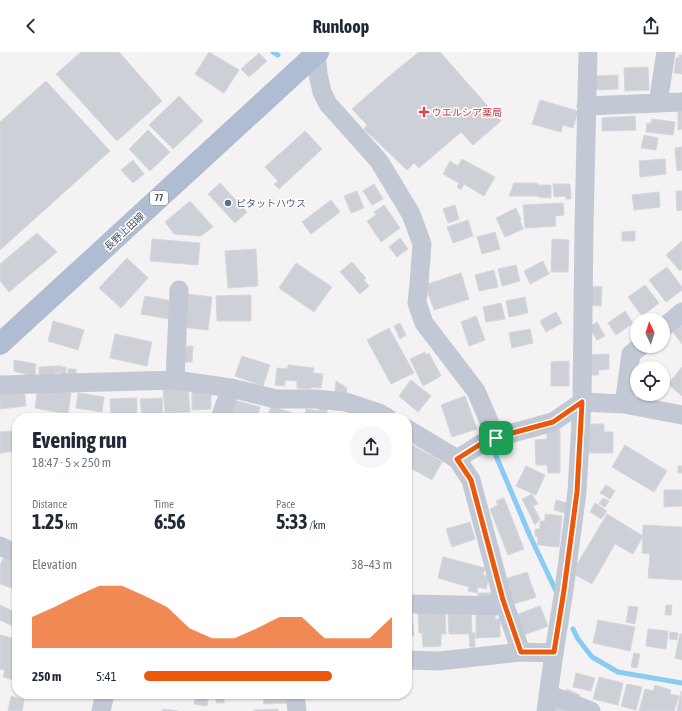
<!DOCTYPE html>
<meta charset="utf-8">
<style>
:root{--surface:#fff;--page:#f6f6f7;--text:#1f2937;--muted:#747a83;--accent:#ea580c}
body{margin:0;font-family:"Asap Condensed","Noto Sans JP",sans-serif;background:var(--page);color:var(--text);height:100vh;display:flex;flex-direction:column;font-size:15px;white-space:nowrap}
*{box-sizing:border-box;margin:0}
p{font-size:13px;color:var(--muted)}
.icon{flex:none;width:22px;height:22px;fill:none;stroke:currentColor;stroke-width:2;stroke-linecap:round;stroke-linejoin:round}
.map{position:relative;flex:1;overflow:hidden}
.details{position:absolute;left:12px;top:361px;width:400px;height:286px;display:flex;flex-direction:column;background:var(--surface);border-radius:16px;box-shadow:0 1px 3px #0004}
.details>*{flex:none}
.needle{width:26px;rotate:356deg}
.buttons{position:absolute;left:630px;top:261px;display:grid;gap:8px}
.buttons a{display:grid;place-items:center;width:40px;height:40px;border-radius:50%;background:var(--surface);box-shadow:0 1px 3px #0004;font-size:20px}
.pin{position:absolute;display:grid;place-items:center;width:34px;height:34px;color:#fff;margin:-17px;border-radius:8px;box-shadow:0 2px 6px #0006}
.round{display:grid;place-items:center;flex:none;width:42px;height:42px;border-radius:21px;background:var(--page)}
.headline{display:flex;align-items:center;justify-content:space-between;height:68px;padding:0 20px}
h1{font-size:22px;font-weight:700;line-height:30px}
.figures{display:grid;grid-template-columns:repeat(3,1fr);gap:6px;height:68px;padding:4px 20px}
.figures div{display:grid;align-content:center}
.figures b{font-size:20px;font-weight:700}
.figures small{font-size:11px;font-weight:400}
.figures p{font-size:11px}
.chart{height:112px;padding:8px 20px}
.chart p{display:flex;justify-content:space-between}
.chart svg{width:100%;height:72px;margin-top:4px;fill:var(--accent);opacity:.7}
ul{padding:0 20px;list-style:none;font-size:13px}
li{display:grid;grid-template-columns:64px 48px 1fr;align-items:center;height:30px}
li i{height:10px;border-radius:5px;background:var(--accent)}
header{display:flex;justify-content:space-between;align-items:center;height:52px;padding:0 20px;background:var(--surface);font-size:18px;font-weight:700}
.map>svg:first-child{display:block}
</style>
<header><svg class="icon" aria-label="back" viewBox="0 0 24 24"><path d="M15 5l-7 7 7 7"/></svg>Runloop<svg class="icon" aria-label="share" viewBox="0 0 24 24"><path d="M12 15V3M7 8l5-5 5 5M5 13v7h14v-7"/></svg></header>
<div class="map">
<svg width="682" height="659" viewBox="0 0 682 659">
<rect width="100%" height="100%" fill="#f4f2f2"/>
<g fill="none" stroke-linecap="round" stroke-linejoin="round">
<path stroke="#89ccf3" stroke-width="5" d="M273 0 278 3
M491 392 530 484 556 539
M573 577 578 587 592 605 618 620 682 631"/>
</g>
<path fill="#ced0d7" stroke="#d6d7de" d="M81 0H119L162 49 117 89 56 22Z
M209 0 239 18 224 41 195 22Z
M419 0H440L501 69 473 93 461 80 419 116 414 111 407 118 364 77 367 73 352 57 393 21Z
M259 1 267 9 249 25 241 17Z
M679 3H682V22L674 21 676 6H679Z
M648 15 649 38 625 39 624 16Z
M618 23V37L596 38 595 24Z
M46 29 110 99 0 198V70Z
M179 44 203 69 173 97 149 73Z
M540 48 578 59 573 76 563 73 561 80 532 72Z
M678 58H682V77L678 78Z
M635 64 636 78 602 79V66Z
M652 67 675 70 673 83 646 80 647 71H651Z
M148 78 170 100 150 119 129 97Z
M305 79 322 97 279 137 274 132 278 129 265 115Z
M644 83 658 86 656 98 641 96Z
M682 95V118L677 119 675 96Z
M462 107 495 125 484 144 464 132 461 138 457 135 459 131 443 122 450 109 458 114Z
M665 107 666 122 640 125 639 109Z
M133 108 144 122 133 131 121 118Z
M220 131 247 160 235 171 208 142Z
M514 131H537L538 133H551V146L538 145V144H509Z
M374 132 383 147 372 153 363 139Z
M553 132H570L571 147H566V144L554 145Z
M357 139 364 156 351 161 344 144Z
M676 139H682V158L677 159Z
M659 140 660 155 634 158 632 143Z
M331 148 340 160 311 182 302 170Z
M190 149 213 175 201 184 174 182 165 170Z
M563 151 564 163 555 164 556 174 525 176 523 153Z
M384 153 400 176 381 190 367 169 376 163 374 160Z
M455 153 459 167 448 171 443 157Z
M516 156 521 168 520 169 523 177 505 185 496 166Z
M468 168 473 184 453 191 447 175Z
M635 179V189H622V180Z
M495 180 500 197 482 202 477 185Z
M37 181 57 200 9 240 0 229V212Z
M400 186 408 197 397 205 389 195Z
M152 187 200 191 198 213 150 209Z
M552 187 569 188 568 220H551Z
M682 189V217L680 219 666 203Z
M256 197 258 234 228 236 225 199Z
M127 206 148 226 121 256 99 236Z
M543 209 549 222 530 232 524 219Z
M352 210 366 226 364 228 369 234 360 242 340 220Z
M296 211 332 235 314 260 279 236Z
M516 213 520 229 502 234 498 217Z
M667 215 682 235V238L666 250 649 228Z
M494 218 498 235 479 239 475 223Z
M461 221 469 247 434 258 425 233Z
M645 233 659 251 642 264 628 245Z
M590 234 602 235 601 254 589 253Z
M187 242 212 245 208 278 182 275Z
M251 243V269H217L216 244Z
M145 244 172 249 169 267 141 262Z
M525 245 528 261 509 265 506 249Z
M501 251 505 267 486 270 483 255Z
M625 259 633 271 616 283 608 271Z
M556 260 562 271 546 280 540 269Z
M476 264 485 288 469 294 461 270Z
M53 269 84 278 78 298 48 289Z
M597 270 605 284 597 288 589 275Z
M682 270V292L672 279Z
M400 271 406 283 400 287 394 274Z
M389 276 414 321 391 332 367 288Z
M530 277 533 291 512 296 509 281Z
M115 282 152 290 147 314 110 306Z
M187 294H193L192 310H182L183 298H186Z
M425 300 426 303 429 301 441 324 423 334 410 307Z
M609 302V317L598 318 599 323H586L585 303Z
M242 304 270 313 263 334 235 324Z
M14 308 36 312 35 325 14 319Z
M569 309V334H551V310Z
M288 313 314 316 313 321 323 322 321 336 311 335V337L297 336V329L285 328V334L275 333 277 316 287 317Z
M55 314 56 324 39 325V315Z
M55 314H61V321H56Z
M61 315H66V323L61 324Z
M682 315V344L668 332Z
M68 317H76V323H68Z
M411 328 431 344 418 360 399 344Z
M336 329 347 336 346 343 335 341Z
M24 335 26 354 0 357V338Z
M38 335 71 341 68 362 35 356Z
M188 335 190 360 165 361 163 337Z
M211 338V357L192 358V339Z
M78 341 104 345 102 360 76 356Z
M465 344 477 377 452 385 441 353Z
M137 346V366H111L110 347Z
M162 346 163 366H142L140 347Z
M234 348 260 355 257 366H230Z
M271 354 295 362 294 366H267Z
M319 356 327 357V361L343 364V366H304L306 357 319 359Z
M585 372H604V380H613V401H585Z
M560 378V421H548L547 413H536L535 388 547 387V379Z
M17 379V399L0 401V380Z
M407 390 442 410 432 428 407 414Z
M625 393 667 419 654 440 612 415Z
M526 414 545 423 536 443 516 434Z
M678 414H682V421H678Z
M606 433 615 439 610 447 600 441Z
M664 438H682V454L664 455Z
M532 442 538 452 533 454 540 467 535 473 522 447Z
M504 446 524 497 508 503 490 457 498 453 496 449Z
M603 446 609 449 605 455 599 452Z
M556 448 567 451 565 461 554 458Z
M595 451 607 459 601 467 590 460Z
M545 462 562 464 559 495 537 493 538 485 535 484V477H540V469H545Z
M607 462 643 484 633 502 615 492 592 532 572 521Z
M470 470 475 487 452 495 446 477Z
M643 473 682 475V528L648 526 650 502 642 501Z
M443 505 485 516 483 523 489 525 486 537 478 535 477 541 468 539 469 535 438 526Z
M3 506 17 512V538L0 532V514Z
M527 520 536 545 514 552 505 527Z
M478 541H493V547H478Z
M0 553 17 561V576L0 568Z
M666 553H672L671 563H665Z
M540 554 548 574 524 583 516 563Z
M629 554 638 555 635 572 626 570Z
M471 560 472 581H475V595H470L469 582H449L448 561Z
M407 561H412L414 584 407 585Z
M418 561H445L446 582H441V594L423 595 422 581H419Z
M495 562V567H500V585L476 586V563Z
M598 568 635 575 630 599 593 591Z
M648 577 668 579 666 597 646 594Z
M670 580 678 581 677 588 669 587Z
M680 582H682V608L675 606Z
M0 583 16 587 13 599 17 600V629L3 625 5 618 0 617Z
M634 601 640 602 637 616 631 615Z
M576 621 595 626 591 639 573 635Z
M599 625 623 631 618 653 593 647Z
M627 632 642 635 636 658 621 654Z
M655 633 671 638 670 642 679 644 674 659H639L645 637 653 639Z
M567 637 580 643 577 649 564 643Z
M681 639 682 659H677Z
M196 642H209L207 654 194 652Z
M216 642H224V651H216Z
M263 642H287V651L264 652Z
M304 642H329L304 644Z
M11 644 24 648 22 659H8Z
M552 655 563 657V659H551Z
M163 657 178 659H162Z
M278 657V659H254V658Z"/>
<g fill="none" stroke-linecap="round" stroke-linejoin="round">
<path stroke="#c2c9d4" stroke-width="19" d="M316 0 318 22 322 40 328 52 379 109 411 162 422 192 419 232 417 251 424 271 476 339 496 386
M658 51 666 0
M586 54 682 50
M663 276 682 260
M175 328 179 238
M0 333 175 328 231 336 276 347H315L346 350 379 361 388 366
M624 352 631 302 641 294
M220 366 231 336
M407 377 457 407 471 428 503 548 521 600
M457 407 484 390 516 380 553 370 582 350 624 352 682 363
M0 494 17 502
M411 552 505 554
M407 608 439 609 521 600 554 601
M295 642 297 659
M548 642 591 659
M101 659 104 646 103 642
M546 659 554 601 564 538 577 440 582 350 584 174 588 0"/>
<path stroke="#b0bcd2" stroke-width="22" d="M0 292 318 0"/>
</g>
<g fill="none" stroke-linecap="round" stroke-linejoin="round">
<defs>
<path id="route" d="M582 350 577 440 564 538 554 600H521L503 548 471 428 457 407 484 390 516 380 553 370Z"/>
</defs>
<use href="#route" stroke="#fff" stroke-width="8"/>
<use href="#route" stroke="#ea580c" stroke-width="5"/>
</g>
<path fill="#e0444e" stroke="#fff" stroke-width="1.5" d="M422 54h4v4h4v4h-4v4h-4v-4h-4v-4h4z"/>
<circle fill="#5c6f8a" stroke="#fff" stroke-width="1.5" cx="228" cy="151" r="4"/>
<g text-anchor="middle" stroke-width="3" stroke-linejoin="round" paint-order="stroke">
<rect fill="#fff" stroke="#7f8590" stroke-width="1" x="150" y="139" width="18" height="14" rx="3"/>
<g font-size="9" font-weight="bold" fill="#485161">
<text x="159" y="149">77</text>
</g>
<g font-size="10" fill="#be3a42" stroke="#fff" text-anchor="start">
<text x="432" y="64">ウエルシア薬局</text>
</g>
<g font-size="10" fill="#4e5e75" stroke="#fff" text-anchor="start">
<text x="236" y="155">ピタットハウス</text>
</g>
<g font-size="10" fill="#485161" stroke="#fff">
<text transform="translate(124 179) rotate(-43)" y="4">長野上田線</text>
</g>
</g>
</svg>
<div class="buttons">
<a><svg class="needle" viewBox="-14 -14 28 28"><path d="M0-13l5 13h-10z" fill="#e53935"/><path d="M0 13l5-13h-10z" fill="#747a83"/></svg></a>
<a><svg class="icon" aria-label="locate" viewBox="0 0 24 24"><circle cx="12" cy="12" r="6"/><path d="M12 2v4M12 18v4M2 12h4M18 12h4"/></svg></a>
</div>
<div class="pin" style="left:496px;top:386px;background:#1e9e55"><svg class="icon" aria-label="arrive" viewBox="0 0 24 24"><path d="M6 21V4h12l-3 4 3 4H6"/></svg></div>
<section class="details">
<div class="headline"><div><h1>Evening run</h1><p>18:47 · 5 × 250 m</p></div><a class="round"><svg class="icon" aria-label="share" viewBox="0 0 24 24"><path d="M12 15V3M7 8l5-5 5 5M5 13v7h14v-7"/></svg></a></div>
<div class="figures">
<div><p>Distance</p><b>1.25<small> km</small></b></div>
<div><p>Time</p><b>6:56</b></div>
<div><p>Pace</p><b>5:33<small> /km</small></b></div>
</div>
<div class="chart"><p><span>Elevation</span>38–43 m</p>
<svg viewBox="0 0 160 44" preserveAspectRatio="none"><path d="M0 44V25L10 19L20 12L30 6L40 6L50 12L60 19L70 32L80 38L90 38L100 32L110 25L120 25L130 38L140 38L150 38L160 25V44z"/></svg>
</div>
<ul>
<li><b>250 m</b>5:41<i style="width:76%"></i></li>
</ul>
</section>
</div>
